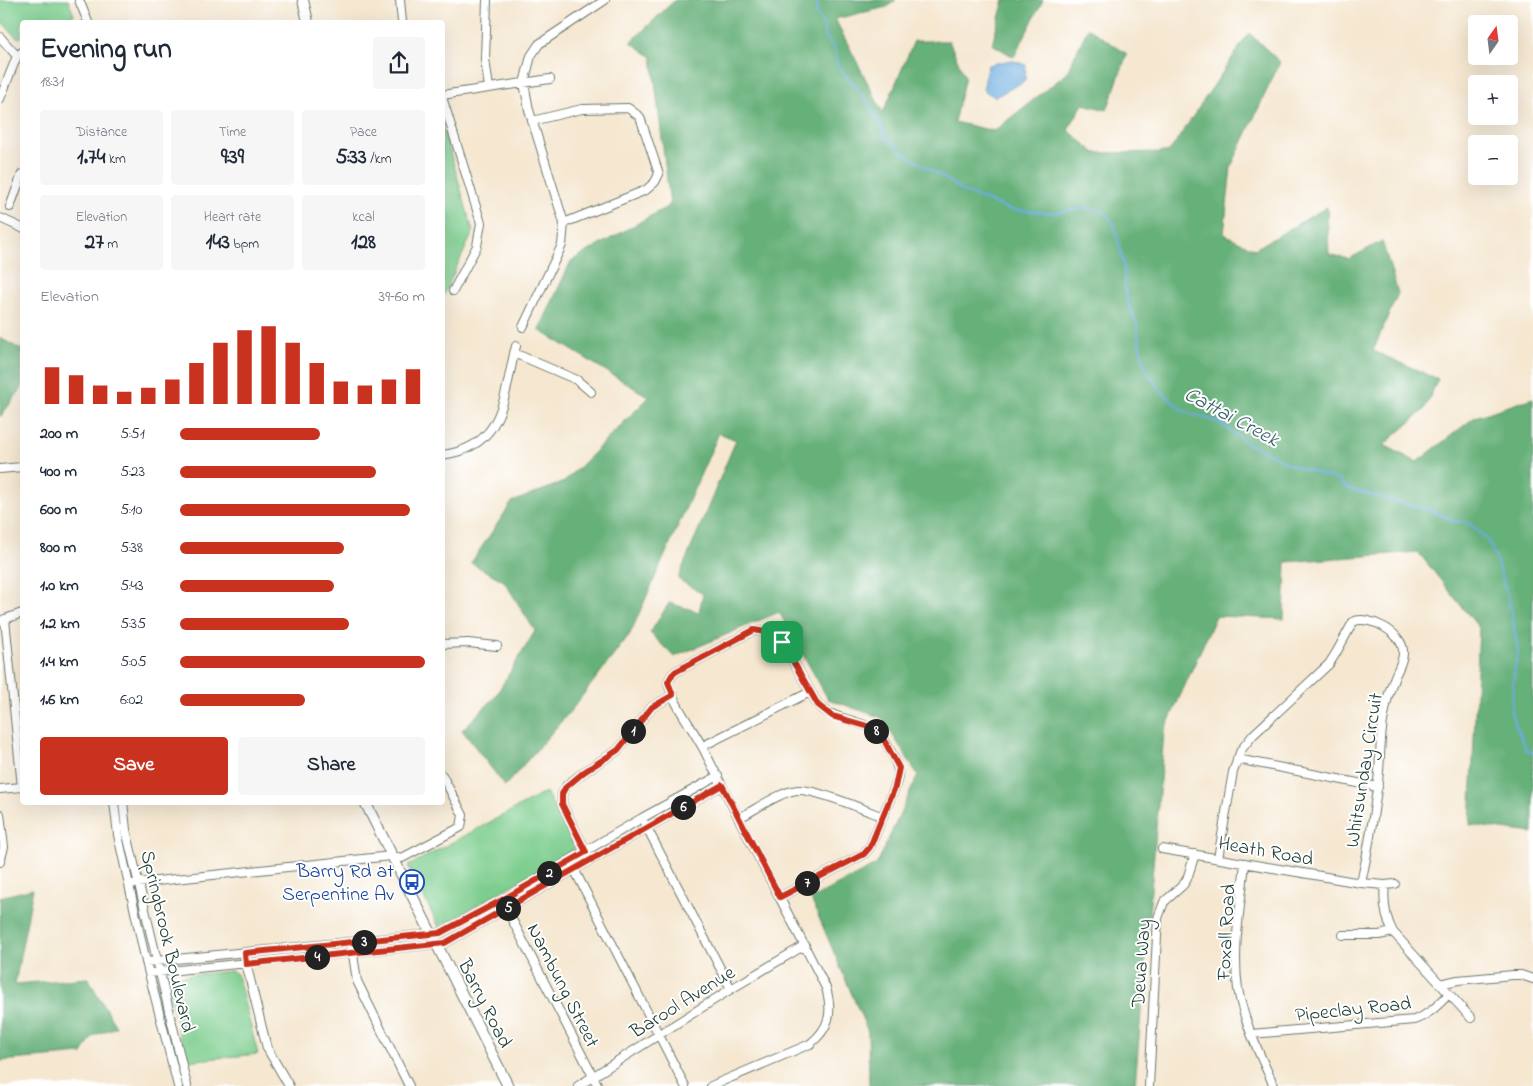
<!DOCTYPE html>
<meta charset="utf-8">
<style>
:root{--surface:#fff;--page:#f6f6f7;--text:#1f2937;--muted:#747a83;--accent:#c8321e}
body{margin:0;font-family:"Indie Flower",sans-serif;background:var(--page);color:var(--text);height:100vh;display:flex;flex-direction:column;font-size:19px;white-space:nowrap}
*{box-sizing:border-box;margin:0}
p{font-size:16px;color:var(--muted)}
.icon{flex:none;width:28px;height:28px;fill:none;stroke:currentColor;stroke-width:2;stroke-linecap:round;stroke-linejoin:round}
.map{position:relative;flex:1;overflow:hidden}
.panel{position:absolute;left:20px;top:20px;width:425px;height:785px;display:flex;flex-direction:column;background:var(--surface);border-radius:5px;box-shadow:0 5px 20px #0002}
.panel>*{flex:none}
.needle{width:32px;rotate:14deg}
.tools{position:absolute;left:1468px;top:15px;display:grid;gap:10px}
.tools a{display:grid;place-items:center;width:50px;height:50px;border-radius:5px;background:var(--surface);box-shadow:0 5px 20px #0002;font-size:25px}
.pin{position:absolute;display:grid;place-items:center;width:42px;height:42px;color:#fff;margin:-21px;border-radius:10px;box-shadow:0 2px 8px #0006}
.km{position:absolute;width:25px;height:25px;margin:-12px;border-radius:50%;background:#222;color:#fff;font-size:14px;line-height:25px;text-align:center}
.round{display:grid;place-items:center;flex:none;width:52px;height:52px;border-radius:5px;background:var(--page)}
.overview{display:flex;align-items:center;justify-content:space-between;height:85px;padding:0 20px}
h1{font-size:28px;font-weight:700;line-height:38px}
.metrics{display:grid;grid-template-columns:repeat(3,1fr);gap:8px;height:85px;padding:5px 20px}
.metrics div{display:grid;align-content:center;border-radius:5px;background:var(--page);text-align:center}
.metrics b{font-size:21px;font-weight:700}
.metrics small{font-size:14px;font-weight:400}
.metrics p{font-size:14px}
.chart{height:140px;padding:10px 20px}
.chart p{display:flex;justify-content:space-between}
.chart svg{width:100%;height:90px;margin-top:5px;stroke:var(--accent);stroke-width:6}
.action{display:flex;gap:10px;margin-top:auto;padding:10px 20px}
.action a{flex:1;height:58px;border-radius:5px;background:var(--accent);color:#fff;font-size:20px;font-weight:700;line-height:58px;text-align:center}
.action a+a{background:var(--page);color:var(--text)}
ul{padding:0 20px;list-style:none;font-size:16px}
li{display:grid;grid-template-columns:80px 60px 1fr;align-items:center;height:38px}
li i{height:12px;border-radius:6px;background:var(--accent)}
.map>svg:first-child{display:block}
</style>
<div class="map">
<svg width="1533" height="1086" viewBox="0 0 1533 1086">
<rect width="100%" height="100%" fill="#fff"/>
<filter id="ink" filterUnits="userSpaceOnUse"><feTurbulence type="fractalNoise" baseFrequency=".02" numOctaves="2"/><feDisplacementMap in="SourceGraphic" scale="10" xChannelSelector="R" yChannelSelector="G"/><feConvolveMatrix kernelMatrix="1 2 1 2 8 2 1 2 1" color-interpolation-filters="sRGB"/></filter>
<filter id="wash" filterUnits="userSpaceOnUse"><feTurbulence type="fractalNoise" baseFrequency=".0096" numOctaves="4" result="noise"/><feDisplacementMap in="SourceGraphic" scale="20" xChannelSelector="R" yChannelSelector="G"/><feGaussianBlur stdDeviation="1.12" result="paint"/><feColorMatrix in="noise" values="0 0 0 0 0 0 0 0 0 0 0 0 0 0 0 0 0 1.4 0 .05"/><feComposite in="paint" operator="in"/></filter>
<g filter="url(#wash)">
<rect width="100%" height="100%" fill="#f5e7d0"/>
<path fill="#7dcd8e" stroke="#4e8561" d="M0 0H68L74 15 58 22H22L21 38 16 37 0 20Z
M442 124 473 232 443 296H442Z
M546 792 575 849 439 927 408 866Z
M232 971 237 974 258 1054 186 1061 166 981 168 977Z"/>
<path fill="#66b079" stroke="#427656" d="M675 0H896L887 7 835 19 883 113 914 41H949L965 77 954 122 994 131 1066 74 1088 28 1127 54 1107 110 1083 104 1068 130 1095 153 1169 152 1249 33 1280 62 1231 167 1224 234 1255 249 1327 207 1329 254 1349 259 1382 241 1398 293 1373 351 1438 379 1424 410 1384 445 1417 462 1475 417 1533 398V833L1470 825 1479 628 1418 552 1286 562 1284 619 1216 616 1164 732 1135 1086H869L868 1032 811 899 877 864 918 775 882 718 828 699 779 612 674 657 650 633 669 603 699 612 703 594 678 579 736 440 719 433 630 634 573 708 505 786 462 730 495 697 535 631 504 581 471 563 512 502 564 482 649 397 539 330 571 261 670 205 652 57 631 42Z
M1004 0H1043L1014 57 992 44Z
M0 338 22 350V388L0 417Z
M33 889 15 984 88 978 116 1027 93 1036 82 1054 0 1061V897Z"/>
<path fill="#6cade0" stroke="#46758a" d="M1011 60 1026 65 1025 81 995 97 983 90 988 65Z"/>
<g fill="none" stroke-linecap="round" stroke-linejoin="round">
<path stroke="#6cade0" stroke-width="2" d="M818 0 816 14 823 24 825 36 836 50 837 66 858 89 882 126 884 136 901 151 927 168 943 177 962 191 1011 210 1054 213 1085 208 1099 209 1107 214 1115 227 1124 266 1125 289 1128 303 1137 324 1140 347 1146 370 1158 388 1183 411 1220 423 1248 444 1273 455 1288 464 1339 480 1346 488 1433 511 1456 522 1461 521 1470 524 1487 539 1495 556 1510 604 1518 651 1514 674 1511 713 1526 750 1533 753"/>
</g>
</g>
<g filter="url(#ink)">
<g fill="none" stroke-linecap="round" stroke-linejoin="round">
<defs>
<path id="minor" d="M79 0 88 22
M400 0 402 22
M487 0 485 59 489 88
M0 37 17 56
M442 95 550 79
M442 97 481 223 477 246 453 291
M0 99 17 56 22 52
M532 121 582 109 628 108 640 117 659 174 655 182 646 190 564 223
M10 207 22 174
M0 218 22 228
M523 327 562 245 564 223 529 110 524 83 531 56 539 44 605 0
M514 353 577 380 591 392
M442 455C506 447 503 395 516 346
M0 469 22 467
M5 619 22 787
M0 621 22 613
M442 644 468 643 497 646
M703 746 810 692
M1237 759 1378 787
M0 789 22 787
M114 802 118 835 146 962 178 1086
M123 802 126 830 187 1086
M0 814 4 847 0 862
M739 818C755 810 781 791 798 790 816 789 865 810 883 817
M645 824 731 989
M1162 849 1361 883 1385 885 1395 884
M587 854 562 804V794L567 785 584 772 618 750 652 707 673 695
M1218 858 1233 772 1241 750 1253 735 1329 664 1336 653 1353 622C1368 614 1403 633 1403 651 1404 661 1397 670 1394 679 1389 691 1386 704 1384 716 1379 740 1381 765 1377 789 1373 820 1368 852 1361 883
M1245 863C1241 904 1232 948 1238 989 1244 1023 1260 1055 1274 1086
M573 867 685 1086
M129 884 391 856 402 858 461 827 463 815 442 775
M1385 885C1383 902 1385 917 1393 932L1471 1018
M505 906 598 1086
M1343 935H1379L1393 932
M352 948 357 981 409 1086
M245 959 267 1048 289 1086
M146 962 440 933 502 900 642 818 718 776
M149 973 445 943 722 785
M1440 984 1458 980 1513 975H1521L1533 979
M1251 1034 1414 1020C1429 1015 1438 1005 1449 994
M578 1086 731 989 805 945
M711 1086 810 1044C830 1028 833 1012 826 988 786 909 744 830 704 750 694 730 673 704 668 682L672 675 675 672 754 630C766 632 773 634 782 642L818 705C836 722 865 719 880 735 885 740 888 747 892 754 899 768 900 772 895 787L870 847 864 854 780 897
M1149 1086 1158 918 1164 902 1183 885 1187 879 1195 854"/>
<path id="tertiary" d="M303 0 308 22
M365 802 508 1086"/>
</defs>
<use href="#minor" stroke="#6a786b" stroke-width="10"/>
<use href="#tertiary" stroke="#6a786b" stroke-width="12"/>
<use href="#minor" stroke="#fff" stroke-width="8"/>
<use href="#tertiary" stroke="#fff" stroke-width="10"/>
</g>
</g>
<g fill="none" stroke-linecap="round" stroke-linejoin="round" filter="url(#ink)">
<defs>
<path id="route" d="M754 630C766 632 773 634 782 642L818 705 832 716 870 727 878 733 884 740 899 768 895 787 870 847 864 854 780 897 722 785 445 943 246 964 245 953 440 933 502 900 586 852 562 804V794L565 788 584 772 618 750 652 707 673 695 668 682 672 675 675 672Z"/>
</defs>
<use href="#route" stroke="#fff" stroke-width="10"/>
<use href="#route" stroke="#c8321e" stroke-width="6"/>
</g>
<defs>
<symbol id="bus-ring" viewBox="-11 -11 22 22"><circle r="9.5" fill="#fff" stroke="#1a4fb4" stroke-width="1.5"/><path d="M-5-6H5V4H4V6H2V4H-2V6H-4V4H-5ZM-3.5-4V0h7V-4ZM-3.5 1.2v1.5H-2V1.2ZM2 1.2v1.5H3.5V1.2Z" fill="#1a4fb4"/></symbol>
</defs>
<g fill-rule="evenodd">
<use href="#bus-ring" x="398" y="868" width="28" height="28"/>
</g>
<g text-anchor="middle" stroke-width="4" stroke-linejoin="round" paint-order="stroke">
<g font-size="20" fill="#1f3d34" stroke="#fff">
<text transform="translate(1363 770) rotate(-81)" y="7">Whitsunday Circuit</text>
<text transform="translate(1266 850) rotate(10)" y="7">Heath Road</text>
<text transform="translate(1225 932) rotate(-87)" y="7">Foxall Road</text>
<text transform="translate(169 941) rotate(77)" y="7">Springbrook Boulevard</text>
<text transform="translate(1140 963) rotate(-86)" y="7">Deua Way</text>
<text transform="translate(564 985) rotate(63)" y="7">Nambung Street</text>
<text transform="translate(682 1001) rotate(-32)" y="7">Barool Avenue</text>
<text transform="translate(486 1003) rotate(63)" y="7">Barry Road</text>
<text transform="translate(1353 1008) rotate(-6)" y="7">Pipeclay Road</text>
</g>
<g font-size="20" fill="#164399" stroke="#fff" text-anchor="end">
<text x="394" y="877">Barry Rd at<tspan x="394" dy="23">Serpentine Av</tspan></text>
</g>
<g font-size="21" font-style="italic" fill="#365f68" stroke="#fff">
<text transform="translate(1232 416) rotate(28)" y="7">Cattai Creek</text>
</g>
</g>
</svg>
<div class="tools">
<a><svg class="needle" viewBox="-14 -14 28 28"><path d="M0-13l5 13h-10z" fill="#e53935"/><path d="M0 13l5-13h-10z" fill="#747a83"/></svg></a>
<a>+</a>
<a>−</a>
</div>
<div class="pin" style="left:782px;top:642px;background:#1e9e55"><svg class="icon" aria-label="arrive" viewBox="0 0 24 24"><path d="M6 21V4h12l-3 4 3 4H6"/></svg></div>
<b class="km" style="left:633px;top:731px">1</b>
<b class="km" style="left:549px;top:873px">2</b>
<b class="km" style="left:364px;top:942px">3</b>
<b class="km" style="left:317px;top:957px">4</b>
<b class="km" style="left:508px;top:908px">5</b>
<b class="km" style="left:683px;top:807px">6</b>
<b class="km" style="left:807px;top:883px">7</b>
<b class="km" style="left:876px;top:731px">8</b>
<section class="panel">
<div class="overview"><div><h1>Evening run</h1><p>18:31</p></div><a class="round"><svg class="icon" aria-label="share" viewBox="0 0 24 24"><path d="M12 15V3M7 8l5-5 5 5M5 13v7h14v-7"/></svg></a></div>
<div class="metrics">
<div><p>Distance</p><b>1.74<small> km</small></b></div>
<div><p>Time</p><b>9:39</b></div>
<div><p>Pace</p><b>5:33<small> /km</small></b></div>
</div>
<div class="metrics">
<div><p>Elevation</p><b>27<small> m</small></b></div>
<div><p>Heart rate</p><b>143<small> bpm</small></b></div>
<div><p>kcal</p><b>128</b></div>
</div>
<div class="chart"><p><span>Elevation</span>39–60 m</p>
<svg viewBox="0 0 160 44" preserveAspectRatio="none"><path d="M5 44V26M15 44V30M25 44V35M35 44V38M45 44V36M55 44V32M65 44V24M75 44V14M85 44V8M95 44V6M105 44V14M115 44V24M125 44V33M135 44V35M145 44V32M155 44V27"/></svg>
</div>
<ul>
<li><b>200 m</b>5:51<i style="width:57%"></i></li>
<li><b>400 m</b>5:23<i style="width:80%"></i></li>
<li><b>600 m</b>5:10<i style="width:94%"></i></li>
<li><b>800 m</b>5:38<i style="width:67%"></i></li>
<li><b>1.0 km</b>5:43<i style="width:63%"></i></li>
<li><b>1.2 km</b>5:35<i style="width:69%"></i></li>
<li><b>1.4 km</b>5:05<i style="width:100%"></i></li>
<li><b>1.6 km</b>6:02<i style="width:51%"></i></li>
</ul>
<div class="action"><a>Save</a><a>Share</a></div>
</section>
</div>
